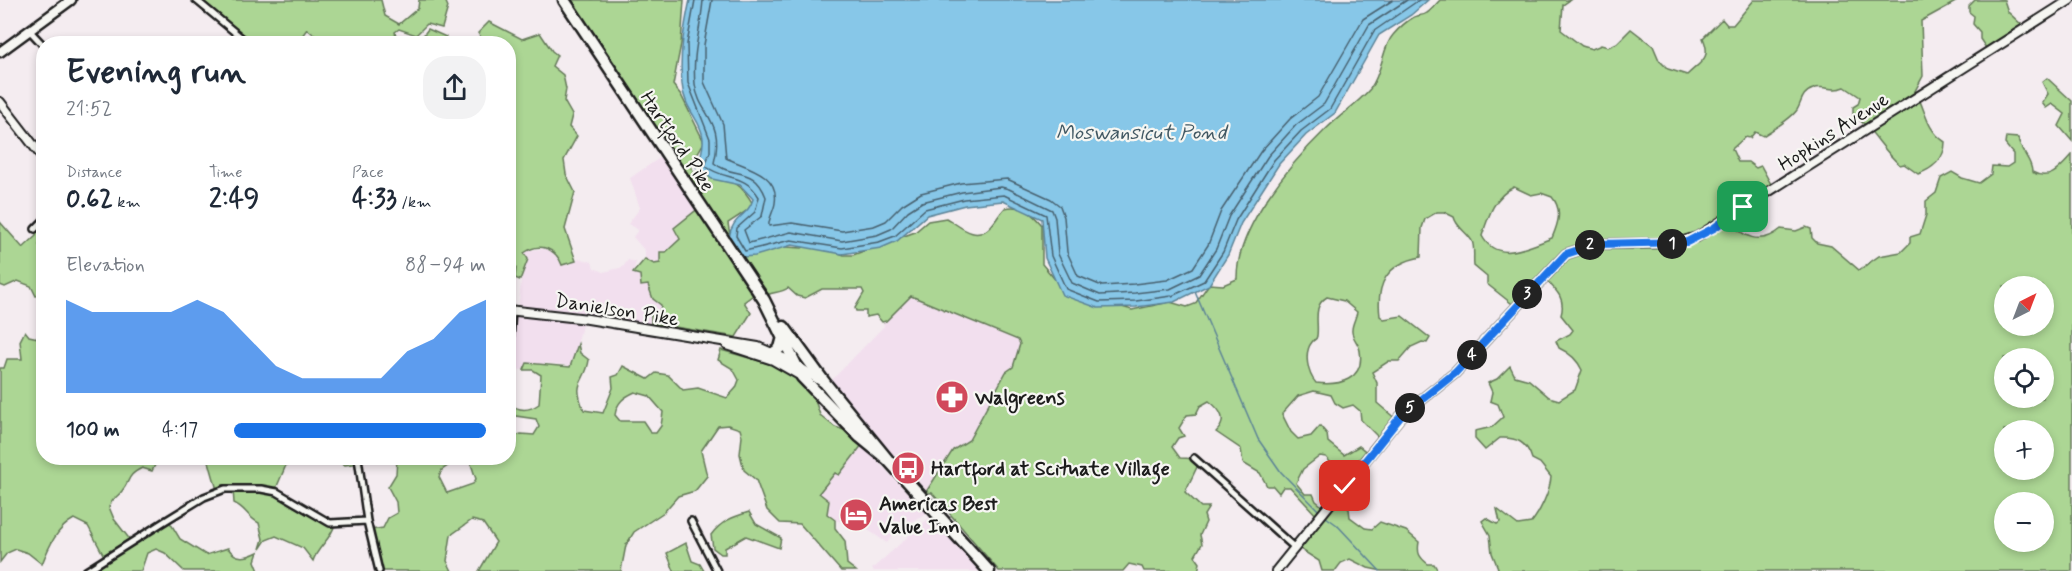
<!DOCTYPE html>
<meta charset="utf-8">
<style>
:root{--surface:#fff;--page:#f2f2f3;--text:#1f2937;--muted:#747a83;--accent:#1a73e8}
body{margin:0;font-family:Mynerve,sans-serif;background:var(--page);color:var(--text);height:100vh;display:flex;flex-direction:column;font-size:22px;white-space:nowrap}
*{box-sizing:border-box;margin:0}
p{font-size:20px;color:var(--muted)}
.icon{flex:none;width:33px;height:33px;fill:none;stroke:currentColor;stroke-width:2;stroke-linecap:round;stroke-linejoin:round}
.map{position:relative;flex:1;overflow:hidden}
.sheet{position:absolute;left:36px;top:36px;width:480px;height:429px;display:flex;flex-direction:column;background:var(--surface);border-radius:24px;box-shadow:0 3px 9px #0003}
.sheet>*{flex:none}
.needle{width:39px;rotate:42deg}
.tools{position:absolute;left:1994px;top:276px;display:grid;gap:12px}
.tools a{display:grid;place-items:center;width:60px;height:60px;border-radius:50%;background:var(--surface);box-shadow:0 3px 9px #0003;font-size:30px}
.pin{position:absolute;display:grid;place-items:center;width:51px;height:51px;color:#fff;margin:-26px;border-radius:12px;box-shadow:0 3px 9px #0006}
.km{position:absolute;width:30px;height:30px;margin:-15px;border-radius:50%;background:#222;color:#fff;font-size:16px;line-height:30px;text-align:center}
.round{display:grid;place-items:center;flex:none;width:63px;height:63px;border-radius:24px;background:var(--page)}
.overview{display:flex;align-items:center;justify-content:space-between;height:102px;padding:0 30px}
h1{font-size:33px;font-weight:700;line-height:45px}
.stats{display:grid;grid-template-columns:repeat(3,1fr);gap:9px;height:102px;padding:6px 30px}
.stats div{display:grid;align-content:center}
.stats b{font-size:26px;font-weight:700}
.stats small{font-size:16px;font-weight:400}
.stats p{font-size:16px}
.chart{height:168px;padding:12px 30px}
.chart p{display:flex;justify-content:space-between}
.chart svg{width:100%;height:108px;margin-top:6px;fill:var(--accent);opacity:.7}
ul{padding:0 30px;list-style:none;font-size:20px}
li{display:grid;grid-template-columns:96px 72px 1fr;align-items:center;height:45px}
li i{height:15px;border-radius:8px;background:var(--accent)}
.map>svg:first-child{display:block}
</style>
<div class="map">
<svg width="2072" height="571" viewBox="0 0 2072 571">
<rect width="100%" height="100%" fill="#f4ecf0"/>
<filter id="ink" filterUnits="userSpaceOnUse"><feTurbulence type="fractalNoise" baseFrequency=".0167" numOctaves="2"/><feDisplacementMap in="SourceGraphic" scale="12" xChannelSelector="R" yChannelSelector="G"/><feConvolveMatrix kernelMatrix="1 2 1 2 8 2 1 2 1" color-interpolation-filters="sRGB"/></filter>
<g filter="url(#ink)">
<path fill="#f2dfee" d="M664 155 700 207 691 214 680 239 666 252 660 263 654 264 645 259V251L633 237 638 230 628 224 640 208 630 178Z
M545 249 558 254 561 263 569 265 579 258 592 262 594 268 604 272 623 267 628 260 636 262 633 273 640 275 650 287 654 299 661 305 660 311 651 316 650 331 583 321 572 366 546 363 541 366 528 363 524 370 510 369 508 312H518L524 253 528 250Z
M910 296 1017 340 1020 344 1013 367 1006 372 969 440 956 451 926 492 829 383 884 326 883 322Z
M862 445 927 513 897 529 887 543 859 524 853 526 835 520 827 514 819 493 836 473 839 475Z
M930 517 980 571H874L872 569Z"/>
<path fill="#acd694" stroke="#647958" stroke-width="1.5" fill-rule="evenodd" d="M194 0H381L385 16 399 24 418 8 419 0H445L448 7 442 28 427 24 416 35 399 29 395 32 398 43H324L307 29 297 43 245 44Z
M561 0H684L681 44 673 85 681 95 704 142 691 165 693 171C724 182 735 172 754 206L728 223 731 242 742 255 771 246 802 248 810 243 844 255H853L915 232 928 221 946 218C959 225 975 243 990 227 996 221 999 214 1005 208 1022 204 1032 213 1042 225V264L1064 290 1132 310 1170 302 1187 307 1195 304 1209 284 1223 285 1237 279C1236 228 1290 164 1326 129 1340 115 1357 104 1370 89 1383 72 1382 47 1393 35 1399 28 1407 21 1414 17 1418 15 1423 16 1427 13 1432 10 1436 4 1440 0H1570L1563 5 1561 30 1582 46 1592 49 1601 45 1608 47 1617 43 1631 29 1653 46 1659 60 1668 69 1687 75C1701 61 1712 59 1703 38L1722 19 1727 25H1733L1754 0H1959L1921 21 1923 76 1915 91C1926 109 1925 129 1945 142 1945 159 1932 169 1918 174L1904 164 1900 165C1882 150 1872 127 1853 115V107L1858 104 1860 97 1845 87C1831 93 1825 84 1813 89 1801 93 1802 102 1797 110 1790 120 1773 129 1763 136L1755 132 1750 138 1745 137 1732 149 1738 162H1748L1756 168 1761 166 1773 188 1728 218C1741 238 1761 246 1781 229L1796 231 1806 227 1811 229 1812 238 1817 243 1831 246 1859 270 1879 256 1901 252 1910 243V237L1920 234 1926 215V201L1936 193 1941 178 1952 172 1962 178 1979 183 1991 174 1992 166 2007 167 2013 163V154L2005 144 2006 137 2018 138C2021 153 2032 160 2032 172 2050 182 2060 168 2072 155V571H1496L1498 568 1492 553 1490 535 1482 521 1486 518 1497 524 1500 522 1497 509 1518 525 1531 523C1540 512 1550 491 1551 477L1540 463 1532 459C1527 442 1516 437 1500 438L1485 450 1475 439V431L1492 427 1503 417 1498 404 1490 401 1492 392 1488 383 1497 379 1510 366 1515 376 1529 380 1549 397 1559 400 1575 390 1582 370C1577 359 1570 353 1559 348L1556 341 1570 334 1573 330 1561 315C1566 298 1556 290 1544 278L1516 307 1487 284V277L1474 266C1473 259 1475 247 1472 241 1467 232 1456 227 1454 217L1444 212H1437L1425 219 1422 228 1421 257C1386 264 1376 284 1380 316L1384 319 1402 316 1430 338 1427 343 1422 342 1411 347 1399 361H1389L1372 372 1377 383V403L1397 420 1380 439 1361 420 1360 411 1353 405 1343 408 1335 403 1331 395 1314 391 1298 396 1282 414 1291 432 1298 439 1311 436 1320 426 1327 434 1328 442 1344 455 1359 446 1369 454 1340 493 1330 483 1335 468 1326 457 1320 456 1303 469 1296 483 1305 494H1313L1316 501 1326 509 1336 499 1349 509 1350 517 1365 528 1372 529 1380 522 1406 531 1419 542C1417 553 1419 557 1428 564H1434L1438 571H1382L1368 568 1350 559 1341 563 1335 571H1322L1319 561 1297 547 1319 518 1290 487H1283L1279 493 1273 486H1267L1260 473 1243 463 1241 449 1216 432C1228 421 1221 410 1209 401L1200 406 1196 414 1187 415 1179 428 1184 436 1178 438 1172 447 1180 458C1188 458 1194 458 1198 465L1185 492 1201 507H1209L1204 515 1206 522 1200 535 1202 544 1195 556 1200 563 1198 571H1144L1142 567 1129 564 1123 571H999L932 493 926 492 953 450 969 440 1006 372 1013 367 1020 344 1018 340 911 296 886 321 882 322 876 315 866 317V311H856L855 308 864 293 862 289H822L805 298 797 296 788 288C779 294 771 291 761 298L756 293 744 302 751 313 736 337 651 323V316L660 311 661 305 653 299 648 285 641 286 640 275 633 273 645 259 654 264 660 263V252H666L680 239 674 228 700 207ZM1514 187 1531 195 1541 193 1552 197C1563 210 1558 224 1552 238 1528 247 1497 264 1482 236 1488 217 1494 196 1514 187ZM2004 286H2043V326H2004ZM1327 297 1344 301 1357 312C1356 318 1352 324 1352 330 1351 337 1359 343 1360 351 1365 380 1339 386 1316 383 1308 374 1303 353 1312 342 1315 338 1316 341 1317 336 1319 322 1312 306 1327 297ZM2004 358H2043V398H2004ZM2004 430H2043V470H2004ZM2004 502H2043V542H2004Z
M1975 0H2004L2008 12 2025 28 1988 51 1980 39V32L1973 24 1974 16 1969 12V6Z
M489 22 522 39 540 33 552 51 557 55 552 66 563 75 566 89 564 101 572 115 569 127 577 136 564 160 566 174 575 192 565 229 576 261 562 265C556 249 540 241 524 253L528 259 520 280 515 278 516 268 508 262V44L482 43 484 42 478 33Z
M428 29 446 37 447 43H420L419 41Z
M2047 78 2072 101V141L2059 126 2065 114 2052 104 2046 108 2042 103 2048 94 2042 82Z
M43 221V236L39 245H43V293L36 296 31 286 18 281 5 287 0 285V222L23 248 36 236V229Z
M25 331 29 336 43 339 44 458H179L170 463 164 461 155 465 152 471 142 468C126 476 131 480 122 491 117 498 112 498 109 507L114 519 131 541 168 519 180 539 206 555 228 548C236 560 246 558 258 552L255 561 259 571H184L165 553 156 549 147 553 141 571H86L105 558 88 526 74 519C57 528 49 546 42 564L28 553 16 549 7 553 0 562V368H4L7 359H22L20 341Z
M578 344 580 353 589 360C586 383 571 380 584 410L603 413 613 388 612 377 618 375 623 366 648 379 656 373 668 375 683 390 698 388 727 398 736 388 739 380 733 369 718 360 721 350 777 366 795 377 812 391 820 415 835 427 850 432 862 445 839 475 835 473 819 493 829 501 827 514 835 520V528L845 541 847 564 856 571H841L800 524 780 523 767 510 756 480 744 470 740 454 742 436 740 429 728 425 718 426 701 451 707 476 695 491 678 496 664 512 634 532 626 545 621 571H479L496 542 483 523 472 520 451 535 447 561 452 571H380L370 530 383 528 388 518 397 513 396 502 388 487 396 474 397 458H443L449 465 442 470 439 477 447 493 473 484 476 479 469 458H508L509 438 521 434 534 435 539 427 536 419 509 415V403C519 412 529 411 539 404L541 375 533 370H524L527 363 570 367ZM635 392 649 396 663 412 661 426 656 433H651L643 421H620L615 415C617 402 624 397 635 392Z
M208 458H289L275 491 335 524C331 540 318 546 313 561L303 548 276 536 266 540 260 549 263 539 259 523C247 517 246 508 234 503L233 489 217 490Z
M323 458H358L359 463 345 465 335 461 329 463Z
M749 512 756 524 781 538 779 548 746 536 725 548V554H721L713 548 711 535C721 521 733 517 749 512Z
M686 543 692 561 700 564 704 571H674L667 553Z"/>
<path fill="#87c7e8" stroke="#5c8396" stroke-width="1.5" d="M690 0H1428L1411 15 1379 35 1335 113 1306 135 1279 164 1241 223 1228 255 1209 285 1174 302 1136 307 1098 308 1062 295 1045 258 1042 219 1003 201 965 205 927 215 897 241 881 248 842 254 792 245 755 256 742 257 729 237C733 215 748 217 753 199L740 185 712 179 696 167C717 124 685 121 682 84 679 55 684 28 690 0Z"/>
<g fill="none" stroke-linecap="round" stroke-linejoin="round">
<path stroke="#47606e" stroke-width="1.5" d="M695 0 687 44 688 83 710 139V152L705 166C725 181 745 173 759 197L755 212 737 228 736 236 745 251 791 240 842 248 879 242 895 236 925 209 964 199 1004 195 1046 215 1051 256 1066 289 1099 302 1136 301 1172 296 1204 281 1223 252 1236 220 1274 160 1301 131 1330 109 1374 31 1419 0
M703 0C701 29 692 52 695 84 699 116 725 119 714 163 733 179 754 165 766 197L762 216 744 230 749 243 791 232 842 241 877 235 891 229 908 211 922 202 962 192 1001 187 1009 189 1052 210 1055 218 1058 254 1072 283 1100 295 1135 293 1170 289 1199 275 1216 249 1229 216 1268 156 1296 125 1324 104 1369 25 1407 0
M712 0 704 45V82L723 124 726 158C745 167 780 173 775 203 774 211 768 219 769 226L792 223 842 231 874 226 886 221 902 205 921 193 961 183 1007 179 1051 199 1060 206 1064 217 1067 252 1078 276 1102 286 1134 284 1167 280 1193 268 1208 245 1221 211 1261 151 1290 119 1318 97 1363 19 1393 0"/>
<path stroke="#5c8396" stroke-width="1.5" d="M1195 292 1258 439 1281 472 1319 511
M1326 517 1337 525 1380 571"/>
<defs>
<path id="street" d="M196 0 249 44
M29 30 44 46
M35 229 44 220
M508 370 512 310
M358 458 367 521 379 571
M1194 458 1295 548
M691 521 717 571
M86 571 165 521 204 497 225 489H261L277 492 330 523 367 521"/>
<path id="secondary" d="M0 102 44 159
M508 310 588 319 758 347 790 361 822 382
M727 345 773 360 801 376
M1276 571 1401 416 1455 373 1566 254 1597 244 1677 243 1697 237 2070 0"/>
<path id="primary" d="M0 52 71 0"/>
<path id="highway" d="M564 0 764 300 802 377 860 437 888 460
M784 327 825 383 888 460 989 571
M773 353 780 348 783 337"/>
</defs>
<use href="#street" stroke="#1c1c1c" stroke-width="10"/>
<use href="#secondary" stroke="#1c1c1c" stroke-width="12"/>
<use href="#primary" stroke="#1c1c1c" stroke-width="13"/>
<use href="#highway" stroke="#1c1c1c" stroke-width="15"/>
<use href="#street" stroke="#f6f6f2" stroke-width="5"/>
<use href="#secondary" stroke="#f6f6f2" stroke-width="8"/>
<use href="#primary" stroke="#f6f6f2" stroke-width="8"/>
<use href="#highway" stroke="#f6f6f2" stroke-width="10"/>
</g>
</g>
<g fill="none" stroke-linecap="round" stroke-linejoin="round" filter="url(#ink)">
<defs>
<path id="route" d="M1345 486 1401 416 1455 373 1566 254 1597 244 1687 242 1714 228 1743 207"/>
</defs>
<use href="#route" stroke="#fff" stroke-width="12"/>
<use href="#route" stroke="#1a73e8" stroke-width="8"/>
</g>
<defs>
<symbol id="pharmacy-disc" viewBox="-11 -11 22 22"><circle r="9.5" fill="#d1495b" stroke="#f6f6f2"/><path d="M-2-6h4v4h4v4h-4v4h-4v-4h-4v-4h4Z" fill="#fff"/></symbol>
<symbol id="bus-disc" viewBox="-11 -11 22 22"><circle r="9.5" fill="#d1495b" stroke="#f6f6f2"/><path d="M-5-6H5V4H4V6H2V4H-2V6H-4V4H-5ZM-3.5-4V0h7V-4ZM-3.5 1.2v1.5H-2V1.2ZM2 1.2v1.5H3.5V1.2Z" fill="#fff"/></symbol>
<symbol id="hotel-disc" viewBox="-11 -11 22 22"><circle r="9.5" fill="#d1495b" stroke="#f6f6f2"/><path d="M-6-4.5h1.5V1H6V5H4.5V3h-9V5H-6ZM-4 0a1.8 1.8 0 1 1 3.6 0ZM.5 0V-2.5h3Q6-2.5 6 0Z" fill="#fff"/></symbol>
</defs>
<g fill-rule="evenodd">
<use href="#pharmacy-disc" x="933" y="378" width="38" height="38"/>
<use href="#bus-disc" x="889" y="449" width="38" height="38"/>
<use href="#hotel-disc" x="837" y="496" width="38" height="38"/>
</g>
<g text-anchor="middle" stroke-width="4.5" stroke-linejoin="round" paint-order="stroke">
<g font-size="20" fill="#1c1c1c" stroke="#f6f6f2">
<text transform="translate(1833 131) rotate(-33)" y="7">Hopkins Avenue</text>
<text transform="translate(678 141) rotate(56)" y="7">Hartford Pike</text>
<text transform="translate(617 309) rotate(9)" y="7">Danielson Pike</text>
</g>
<g font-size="20" font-weight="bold" fill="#1c1c1c" stroke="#f6f6f2" text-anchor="start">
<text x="975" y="404">Walgreens</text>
<text x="931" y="475">Hartford at Scituate Village</text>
<text x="879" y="510">Americas Best<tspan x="879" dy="23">Value Inn</tspan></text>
</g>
<g font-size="21" font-style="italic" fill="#415863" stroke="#f6f6f2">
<text x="1141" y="139">Moswansicut Pond</text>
</g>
</g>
</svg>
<div class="tools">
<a><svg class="needle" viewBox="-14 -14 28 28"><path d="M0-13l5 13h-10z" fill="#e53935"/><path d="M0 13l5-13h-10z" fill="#747a83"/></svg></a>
<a><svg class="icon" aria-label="locate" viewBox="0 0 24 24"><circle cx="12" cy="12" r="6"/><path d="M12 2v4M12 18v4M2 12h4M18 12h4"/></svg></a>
<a>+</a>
<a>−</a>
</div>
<div class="pin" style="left:1743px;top:207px;background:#1e9e55"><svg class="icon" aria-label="arrive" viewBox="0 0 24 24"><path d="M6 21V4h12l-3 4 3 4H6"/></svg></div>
<div class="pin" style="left:1345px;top:486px;background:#d93025"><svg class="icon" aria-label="check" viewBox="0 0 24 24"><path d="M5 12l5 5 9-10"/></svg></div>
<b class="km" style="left:1672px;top:244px">1</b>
<b class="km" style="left:1590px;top:245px">2</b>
<b class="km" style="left:1527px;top:294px">3</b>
<b class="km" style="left:1472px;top:355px">4</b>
<b class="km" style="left:1410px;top:408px">5</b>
<section class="sheet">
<div class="overview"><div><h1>Evening run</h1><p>21:52</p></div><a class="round"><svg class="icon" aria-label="share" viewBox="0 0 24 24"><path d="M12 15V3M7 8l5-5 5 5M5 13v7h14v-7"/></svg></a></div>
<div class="stats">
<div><p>Distance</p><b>0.62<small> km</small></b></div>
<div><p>Time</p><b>2:49</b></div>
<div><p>Pace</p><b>4:33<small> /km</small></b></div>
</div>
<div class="chart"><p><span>Elevation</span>88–94 m</p>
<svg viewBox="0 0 160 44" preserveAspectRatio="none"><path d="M0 44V6L10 11L20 11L30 11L40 11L50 6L60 11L70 22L80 33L90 38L100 38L110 38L120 38L130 27L140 22L150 11L160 6V44z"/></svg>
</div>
<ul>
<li><b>100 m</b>4:17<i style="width:100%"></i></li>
</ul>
</section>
</div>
